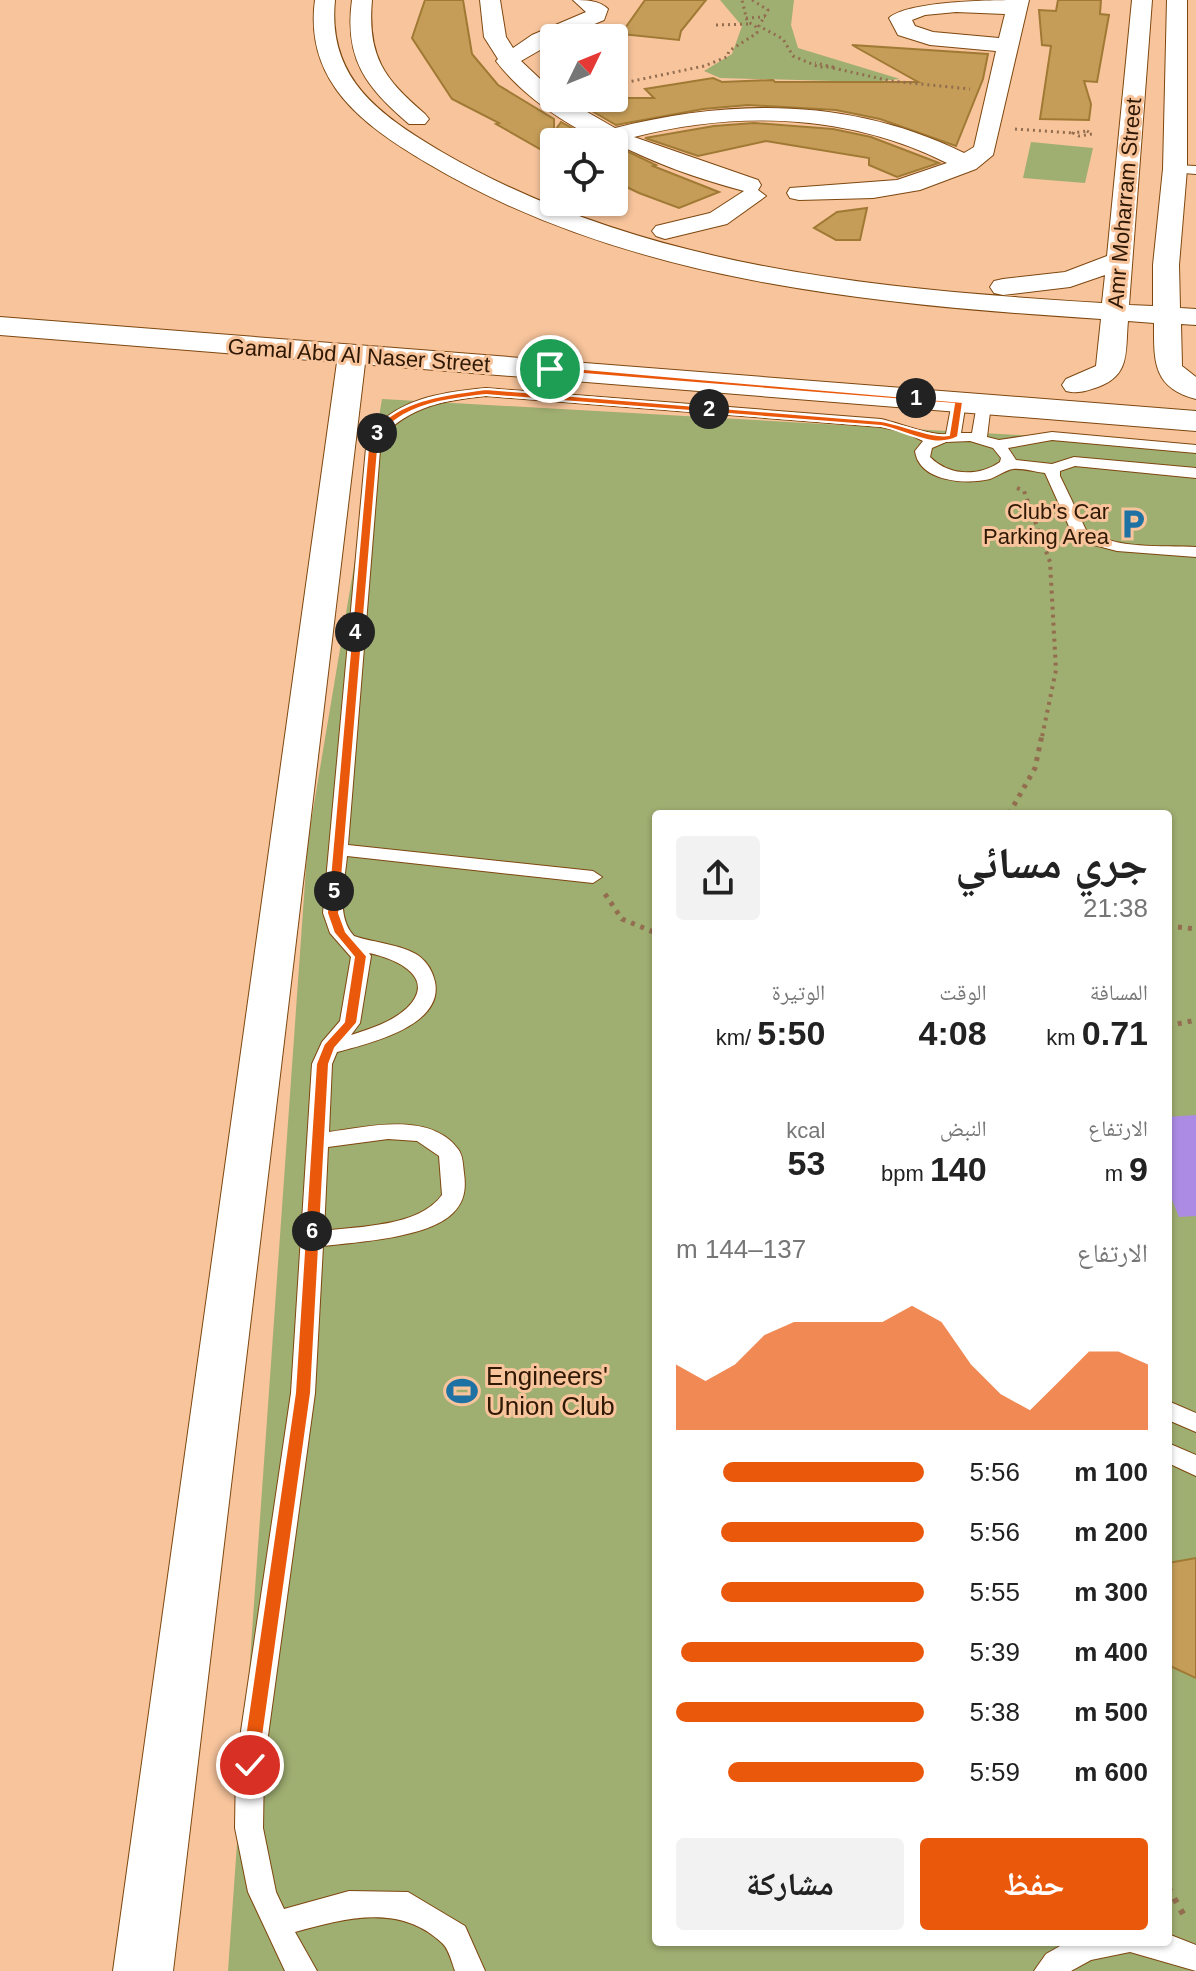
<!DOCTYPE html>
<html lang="ar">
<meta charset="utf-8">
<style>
:root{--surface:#fff;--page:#f2f2f2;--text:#222;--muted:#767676;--accent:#ea580c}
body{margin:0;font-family:Helvetica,"Noto Naskh Arabic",sans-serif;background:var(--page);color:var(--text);direction:rtl;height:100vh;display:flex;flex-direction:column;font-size:30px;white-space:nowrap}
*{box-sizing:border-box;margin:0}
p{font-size:26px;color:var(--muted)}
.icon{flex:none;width:44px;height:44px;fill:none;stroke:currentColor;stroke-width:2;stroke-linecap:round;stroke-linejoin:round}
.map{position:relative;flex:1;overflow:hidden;direction:ltr}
.panel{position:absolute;left:652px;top:810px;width:520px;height:1136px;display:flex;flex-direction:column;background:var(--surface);border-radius:8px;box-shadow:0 2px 6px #0004;direction:rtl}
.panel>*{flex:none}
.needle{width:52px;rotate:47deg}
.controls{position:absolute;left:540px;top:24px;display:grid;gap:16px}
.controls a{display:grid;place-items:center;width:88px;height:88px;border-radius:8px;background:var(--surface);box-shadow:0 2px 6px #0004;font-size:40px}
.pin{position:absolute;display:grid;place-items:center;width:68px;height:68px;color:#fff;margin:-34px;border:4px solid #fff;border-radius:50%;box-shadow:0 2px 8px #0007}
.km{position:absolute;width:40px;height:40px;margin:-20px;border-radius:50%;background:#222;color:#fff;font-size:22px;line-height:40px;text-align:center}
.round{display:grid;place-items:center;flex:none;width:84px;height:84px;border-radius:8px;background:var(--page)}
.head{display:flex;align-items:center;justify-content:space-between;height:136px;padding:0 24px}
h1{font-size:44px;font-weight:700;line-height:60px}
.stats{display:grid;grid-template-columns:repeat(3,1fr);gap:12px;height:136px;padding:8px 24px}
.stats div{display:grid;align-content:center}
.stats b{font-size:34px;font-weight:700}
.stats small{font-size:22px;font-weight:400}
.stats p{font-size:22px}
.chart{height:224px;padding:16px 24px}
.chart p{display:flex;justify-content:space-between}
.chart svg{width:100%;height:144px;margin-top:8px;fill:var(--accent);opacity:.7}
.action{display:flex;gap:16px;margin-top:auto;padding:16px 24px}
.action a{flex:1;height:92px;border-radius:8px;background:var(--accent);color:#fff;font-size:32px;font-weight:700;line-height:92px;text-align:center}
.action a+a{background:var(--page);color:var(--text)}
ul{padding:0 24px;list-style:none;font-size:26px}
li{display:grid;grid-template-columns:128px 96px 1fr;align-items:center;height:60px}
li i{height:20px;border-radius:10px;background:var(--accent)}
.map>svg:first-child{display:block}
</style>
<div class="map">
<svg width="1196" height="1971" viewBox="0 0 1196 1971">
<rect width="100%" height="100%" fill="#f7c49c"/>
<path fill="#9fae71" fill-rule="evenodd" d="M720 0H794L791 25 798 48 900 79 871 82 720 78 704 71 732 54 742 26Z
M1031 142 1093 148 1085 183 1023 178Z
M382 399 1196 445V1971H228L308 840ZM656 814H1168V1942H656Z"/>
<path fill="#ac8be5" d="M1196 1115V1216L1179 1217 1168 1190V1117Z"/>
<path fill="#c59d58" stroke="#a07a34" stroke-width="2" d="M425 0H463L472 54 498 85 554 119V132L561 122 597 142H554V157L496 124 499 123 452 99 412 38Z
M645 0H706L681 31 679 40 621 34Z
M1058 0H1101L1100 14 1109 15 1097 82 1084 81 1091 104 1089 120 1040 119 1051 46 1042 45 1039 10 1056 11Z
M852 45 988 54 983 79 956 146 880 119 836 110 748 105 703 109 616 125 575 101 594 98H654L645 89 713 78 722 82 773 80 775 82H918Z
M754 123 833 129 871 137 939 163 897 177 869 165V158L766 141 698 156 645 138 714 126Z
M614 145 656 165 653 166 719 192 679 208 639 193 614 181Z
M867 208 860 240H836L814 228 837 212Z
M1196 1558V1678L1168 1665V1563Z"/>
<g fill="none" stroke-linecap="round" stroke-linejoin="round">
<defs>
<path id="service" d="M1175 165 1196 166V174L1171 172 1169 169Z
M486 388 881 419C899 423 931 436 946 434L952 402 959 398 966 402 961 433H972L977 404 984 400 991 404 987 437 999 440 1052 432 1196 445V453L1052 440 1008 448 1016 460 1052 464 1074 457 1196 468V478L1075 466 1060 471V476L1086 530C1117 550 1161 545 1196 547V557L1117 551 1083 542 1072 533 1045 473C1035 472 1023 468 1013 469 1006 470 998 476 990 479 967 485 919 482 915 451L923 441 905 432 881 427 486 396C446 400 409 406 381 438L348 845 593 871 602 877 593 883 347 856C345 881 335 916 354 936 375 943 401 944 419 956 427 962 433 972 435 982 444 1026 368 1044 337 1052L332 1064 329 1132C367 1127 430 1111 458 1149 463 1155 463 1165 464 1173 466 1188 465 1201 453 1213 428 1238 358 1242 323 1246L315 1393 264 1765 263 1828 276 1892 284 1909 349 1891 408 1892 465 1926 485 1971H455C452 1963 449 1949 442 1943 400 1903 345 1918 295 1932L317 1971H285L248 1892 235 1828 236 1765 291 1393 312 1064 322 1042 340 1021 351 957 330 933 323 913 367 437C395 399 441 392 486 388ZM970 441 993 448 1001 458 1000 462C978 477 949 476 930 457L932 448 946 442ZM369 953C393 958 439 976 407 1008 392 1022 370 1029 351 1035L360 1023 371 956ZM388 1139 417 1141 439 1156 442 1195C419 1227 359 1226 324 1231L328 1147Z
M1168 1401 1196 1413V1432L1168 1420Z
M1168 1443 1196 1455V1476L1168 1463Z
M1168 1934 1196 1945V1971L1130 1952 1091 1960 1071 1971H1034L1046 1954 1067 1942H1168Z"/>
<path id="minor" d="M315 0H335C327 79 380 115 442 152 641 268 876 289 1102 303L1105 275 1070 287 1003 295 994 293 990 287 994 281 1003 279 1065 272 1107 256 1132 0H1152L1129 305 1153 306V265L1163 169 1167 0H1187V169L1179 265 1180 308 1196 309V325L1181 324 1182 366 1196 377V399C1152 388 1154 360 1154 323L1128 321C1125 351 1131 375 1098 387 1086 391 1078 394 1066 391L1062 385 1066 379 1096 366 1101 319C871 304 628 283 427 163 363 125 304 82 315 0Z
M352 0H372C367 56 384 79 425 114L429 119 425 124H409C366 87 344 59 352 0Z
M480 0H500L506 37 513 48 532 35 586 12 573 0C586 0 599 0 608 9L604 20 562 38H554V42L521 61 554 92V98H563L615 128C733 98 853 98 964 153L974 147 996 51 930 45 898 35 889 18C909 0 1000 0 1029 0L993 155 976 169 920 190 873 198 799 200 790 198 787 193 790 188 897 180 947 163C850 114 739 110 634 137L758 180 761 185 758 190 766 196 727 224 665 239 656 236 652 231 656 226 710 213 744 191C699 179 653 163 614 142 611 141 606 143 602 141 564 124 521 94 496 61L498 59 484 37ZM956 12 1005 14 999 38 933 32 915 26 912 20 925 15Z
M352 347 362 349 366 355 173 1971H113L338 355 342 349Z"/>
<path id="secondary" d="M0 317 1196 411V431L0 335Z"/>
</defs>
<use href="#service" stroke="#7e470f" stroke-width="2"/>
<use href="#minor" stroke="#7e470f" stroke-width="2"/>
<use href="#secondary" stroke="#7e470f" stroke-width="2"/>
<path stroke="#926d4f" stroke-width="3" stroke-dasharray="2 4" stroke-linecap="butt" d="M752 0 768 10 759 26 783 39 793 56 819 67H833L815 63
M746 18 765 17
M716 25 749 24
M833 68 891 81 970 89
M614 85 704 66 727 57 729 51 757 33 756 27 747 21 742 0
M1015 129 1073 133
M1087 131 1092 134 1079 136 1073 133Z"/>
<path stroke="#926d4f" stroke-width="4" stroke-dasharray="3 5" stroke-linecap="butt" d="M1017 488 1024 491 1050 562 1056 670 1042 737"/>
<path stroke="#926d4f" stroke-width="5" stroke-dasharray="4 6" stroke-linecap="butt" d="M1009 814 1035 768 1042 735
M605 894 622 919 656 933
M1168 926 1196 929
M1168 1026 1196 1020"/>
<path stroke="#926d4f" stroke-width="6" stroke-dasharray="5 8" stroke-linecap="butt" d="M1168 1887 1187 1921"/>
<use href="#service" fill="#fff" fill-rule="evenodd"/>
<use href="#minor" fill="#fff" fill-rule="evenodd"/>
<use href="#secondary" fill="#fff" fill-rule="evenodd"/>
</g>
<path fill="#ea580c" stroke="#fff" stroke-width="2" d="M550 366 963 402 958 437C934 450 907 431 881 426L486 395C449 399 402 404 379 437L339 913 346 932 367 956 357 1023 335 1048 329 1064 311 1393 259 1765 256 1770H243L241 1765 295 1393 316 1064 324 1044 344 1022 354 957 334 933 327 913 369 437C395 399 444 395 486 389L881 421C901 424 932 438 949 435L954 404 547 371Z"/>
<defs>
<symbol id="parking-bare" viewBox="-9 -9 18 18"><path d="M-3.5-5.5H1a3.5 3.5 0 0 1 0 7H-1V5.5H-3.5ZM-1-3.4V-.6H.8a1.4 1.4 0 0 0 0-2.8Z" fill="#1e72a3" stroke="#f7c49c" stroke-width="2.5" paint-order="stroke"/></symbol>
<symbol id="stadium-bare" viewBox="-9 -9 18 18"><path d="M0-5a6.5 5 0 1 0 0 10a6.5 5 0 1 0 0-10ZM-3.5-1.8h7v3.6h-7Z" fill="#1e72a3" stroke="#f7c49c" stroke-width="2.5" paint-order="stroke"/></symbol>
</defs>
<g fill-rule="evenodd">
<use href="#parking-bare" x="1111" y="502" width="44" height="44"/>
<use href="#stadium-bare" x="440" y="1369" width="44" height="44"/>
</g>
<g text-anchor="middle" stroke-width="6" stroke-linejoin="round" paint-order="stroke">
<g font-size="22" fill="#2f1804" stroke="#f7c49c">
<text transform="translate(1124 203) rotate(-85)" y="8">Amr Moharram Street</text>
<text transform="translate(359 355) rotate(4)" y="8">Gamal Abd Al Naser Street</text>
</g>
<g font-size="22" fill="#2f1804" stroke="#f7c49c" text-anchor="end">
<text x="1109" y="519">Club's Car<tspan x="1109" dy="25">Parking Area</tspan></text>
</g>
<g font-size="26" fill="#2f1804" stroke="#f7c49c" text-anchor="start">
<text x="486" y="1385">Engineers'<tspan x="486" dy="30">Union Club</tspan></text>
</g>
</g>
</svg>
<div class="controls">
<a><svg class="needle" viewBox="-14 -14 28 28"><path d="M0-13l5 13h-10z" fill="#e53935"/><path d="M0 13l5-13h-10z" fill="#767676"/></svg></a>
<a><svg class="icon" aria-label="locate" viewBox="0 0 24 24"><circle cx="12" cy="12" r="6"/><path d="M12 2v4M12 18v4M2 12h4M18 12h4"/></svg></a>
</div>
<div class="pin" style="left:550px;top:369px;background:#1e9e55"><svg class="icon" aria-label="arrive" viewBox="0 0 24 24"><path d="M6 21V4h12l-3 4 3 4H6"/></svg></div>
<div class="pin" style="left:250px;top:1765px;background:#d93025"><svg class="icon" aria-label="check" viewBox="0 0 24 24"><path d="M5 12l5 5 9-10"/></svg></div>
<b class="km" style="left:916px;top:398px">1</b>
<b class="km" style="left:709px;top:409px">2</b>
<b class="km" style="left:377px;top:433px">3</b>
<b class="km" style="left:355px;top:632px">4</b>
<b class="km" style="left:334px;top:891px">5</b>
<b class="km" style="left:312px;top:1231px">6</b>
<section class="panel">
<div class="head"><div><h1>جري مسائي</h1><p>21:38</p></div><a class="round"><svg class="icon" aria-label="share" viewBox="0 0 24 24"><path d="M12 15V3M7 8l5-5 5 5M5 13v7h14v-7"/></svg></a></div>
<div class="stats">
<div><p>المسافة</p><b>0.71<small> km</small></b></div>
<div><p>الوقت</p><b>4:08</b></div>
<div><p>الوتيرة</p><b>5:50<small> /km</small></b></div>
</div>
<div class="stats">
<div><p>الارتفاع</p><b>9<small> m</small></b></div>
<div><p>النبض</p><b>140<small> bpm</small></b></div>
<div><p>kcal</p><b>53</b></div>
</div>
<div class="chart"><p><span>الارتفاع</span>137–144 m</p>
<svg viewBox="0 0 160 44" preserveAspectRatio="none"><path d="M0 44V24L10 29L20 24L30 15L40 11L50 11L60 11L70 11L80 6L90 11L100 24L110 33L120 38L130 29L140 20L150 20L160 24V44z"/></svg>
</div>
<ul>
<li><b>100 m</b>5:56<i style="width:81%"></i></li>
<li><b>200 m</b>5:56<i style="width:82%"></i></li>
<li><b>300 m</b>5:55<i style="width:82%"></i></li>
<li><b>400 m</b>5:39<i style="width:98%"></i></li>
<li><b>500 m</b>5:38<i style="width:100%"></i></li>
<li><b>600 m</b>5:59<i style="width:79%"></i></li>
</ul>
<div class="action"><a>حفظ</a><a>مشاركة</a></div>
</section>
</div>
